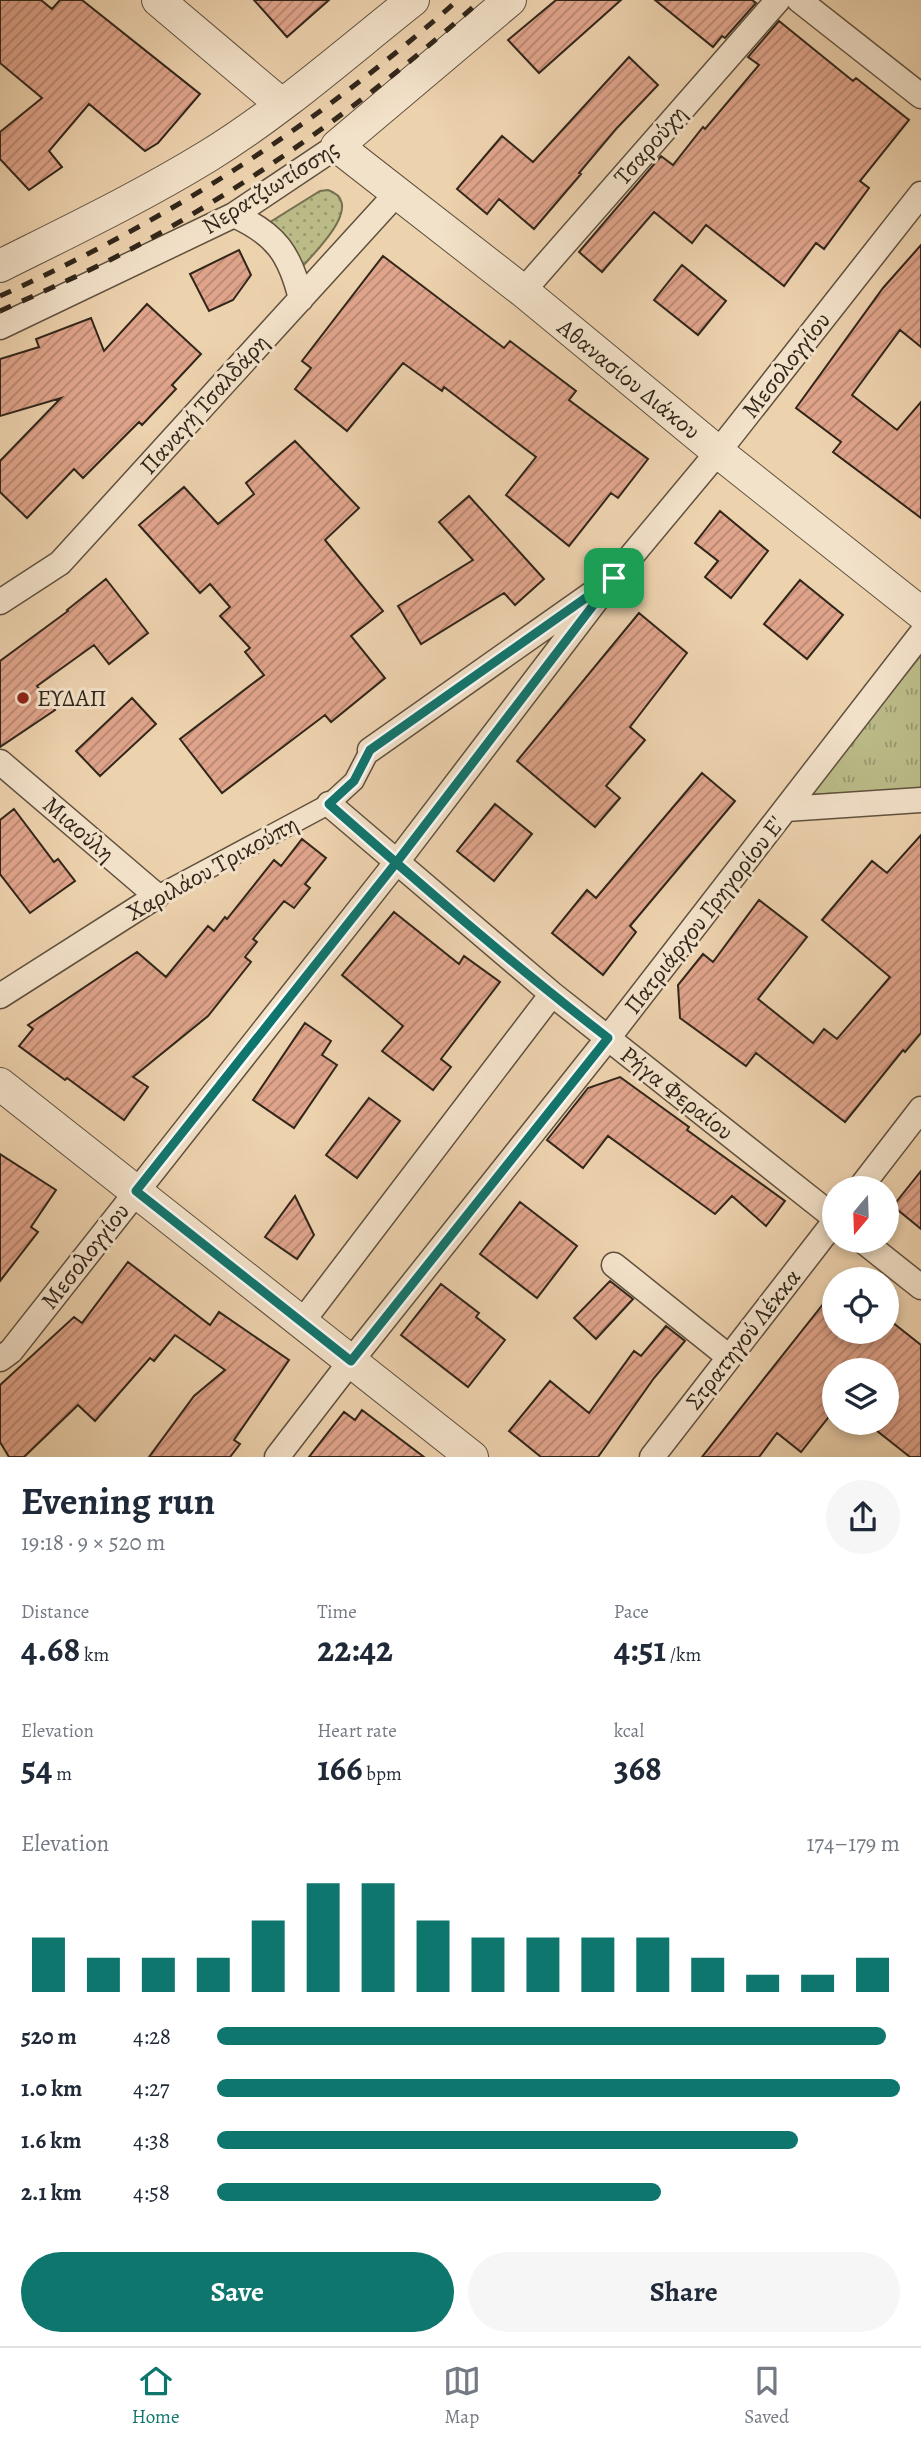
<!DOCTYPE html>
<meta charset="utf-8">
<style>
:root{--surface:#fff;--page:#f6f6f7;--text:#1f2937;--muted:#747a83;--line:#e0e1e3;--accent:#0f766e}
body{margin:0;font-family:Alegreya,serif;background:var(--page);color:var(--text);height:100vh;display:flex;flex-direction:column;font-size:26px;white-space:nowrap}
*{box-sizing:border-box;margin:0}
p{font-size:23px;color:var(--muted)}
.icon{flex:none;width:38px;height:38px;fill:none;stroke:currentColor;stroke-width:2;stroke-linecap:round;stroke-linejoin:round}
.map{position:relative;height:1457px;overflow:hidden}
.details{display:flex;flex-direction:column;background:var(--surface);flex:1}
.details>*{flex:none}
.needle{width:46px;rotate:199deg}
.fabs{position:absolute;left:822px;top:1176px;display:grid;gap:14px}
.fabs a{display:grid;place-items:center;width:77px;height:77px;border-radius:50%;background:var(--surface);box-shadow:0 4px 10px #0003;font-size:35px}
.pin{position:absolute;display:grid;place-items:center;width:60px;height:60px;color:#fff;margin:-30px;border-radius:14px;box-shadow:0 4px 10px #0006}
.round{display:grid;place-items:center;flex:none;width:74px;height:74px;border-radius:37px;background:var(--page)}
.head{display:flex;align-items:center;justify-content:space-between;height:119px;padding:0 21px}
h1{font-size:38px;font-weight:700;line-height:52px}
.stats{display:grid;grid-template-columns:repeat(3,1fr);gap:10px;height:119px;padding:7px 21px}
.stats div{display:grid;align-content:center}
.stats b{font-size:35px;font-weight:700}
.stats small{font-size:19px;font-weight:400}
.stats p{font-size:19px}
.chart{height:196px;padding:14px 21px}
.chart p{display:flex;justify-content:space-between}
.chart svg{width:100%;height:126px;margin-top:7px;stroke:var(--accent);stroke-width:6}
.button{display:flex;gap:14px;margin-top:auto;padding:14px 21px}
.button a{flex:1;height:80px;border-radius:42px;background:var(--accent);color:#fff;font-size:28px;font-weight:700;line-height:80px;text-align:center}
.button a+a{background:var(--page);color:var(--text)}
ul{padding:0 21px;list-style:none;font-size:23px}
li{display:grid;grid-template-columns:112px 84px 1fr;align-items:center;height:52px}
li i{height:18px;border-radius:9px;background:var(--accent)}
.menu{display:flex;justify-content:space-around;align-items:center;height:98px;border-top:2px solid var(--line);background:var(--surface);font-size:19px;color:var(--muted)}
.menu a{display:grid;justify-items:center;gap:4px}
.menu .active{color:var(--accent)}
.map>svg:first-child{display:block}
</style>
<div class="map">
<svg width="921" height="1457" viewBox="0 0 921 1457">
<defs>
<pattern id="grass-dots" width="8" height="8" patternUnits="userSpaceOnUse" patternTransform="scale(1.75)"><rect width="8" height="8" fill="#bb8"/><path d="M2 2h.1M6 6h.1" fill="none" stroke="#99986e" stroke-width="1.8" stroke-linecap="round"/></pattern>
<pattern id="park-tufts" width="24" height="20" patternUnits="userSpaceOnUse" patternTransform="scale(1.75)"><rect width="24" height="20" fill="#bb8"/><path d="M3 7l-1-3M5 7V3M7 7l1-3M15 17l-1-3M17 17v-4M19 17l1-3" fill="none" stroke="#99986e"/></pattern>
<pattern id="building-hatch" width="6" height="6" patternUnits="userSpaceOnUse" patternTransform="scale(1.75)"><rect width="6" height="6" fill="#e0a48b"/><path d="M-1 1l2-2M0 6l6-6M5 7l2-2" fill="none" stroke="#b68571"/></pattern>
</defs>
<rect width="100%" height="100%" fill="#edd2ae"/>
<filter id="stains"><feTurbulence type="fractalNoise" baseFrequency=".00286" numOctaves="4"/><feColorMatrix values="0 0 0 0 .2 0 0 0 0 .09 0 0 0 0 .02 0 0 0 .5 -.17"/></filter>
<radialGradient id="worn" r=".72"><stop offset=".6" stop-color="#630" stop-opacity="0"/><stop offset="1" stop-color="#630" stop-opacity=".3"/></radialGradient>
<path fill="url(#grass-dots)" stroke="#767051" stroke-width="2" d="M328 190C367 203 314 253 301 268L267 224 320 191Z"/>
<path fill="url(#park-tufts)" stroke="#767051" stroke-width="2" d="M921 655V789L807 795Z"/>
<path fill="url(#building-hatch)" stroke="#31261a" stroke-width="2" d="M0 0H41L52 9 60 0H82L200 94 158 143 145 151 89 104 49 151 62 167 29 190 0 159V132L42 98 0 63Z
M254 0H329L287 37Z
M556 0H621L539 73 508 40Z
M655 0H752L756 3 725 38 722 36 713 47Z
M779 21 853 81 856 78 909 120 860 181 869 188 824 249 816 243 784 286 706 225 692 243 654 212 602 272 579 252 661 156 673 165 703 127 705 129 759 65 748 57Z
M629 57 658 85 616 129 579 173 581 174 534 229 499 199 487 214 457 189 502 136 533 162Z
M921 245V347L900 330 852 395 897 430 921 402V518L833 452 841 442 796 408 883 288Z
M239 250 251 275 233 300 209 311 190 274Z
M383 256 504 348 510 341 576 391 569 400 648 459 618 498 611 493 569 546 506 495 536 457 444 387 442 391 403 363 347 431 295 389 311 368 302 361Z
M682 265 726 301 698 335 654 300Z
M147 304 201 354 172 385 176 389 142 425 139 422 83 478 74 469 27 518 0 492V461L61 398 0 416V359L39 347 36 339 91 318 104 351Z
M295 441 359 508 325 540 383 611 351 636 385 678 331 722 325 715 222 793 180 739 264 675 245 652 250 648 220 616 230 607 210 584 200 593 139 525 184 487 218 524 254 494 246 483Z
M469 496 544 579 515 605 504 593 421 644 398 606 473 560 439 522Z
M720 511 768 551 731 598 705 577 718 561 695 543Z
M106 579 148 633 109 664 94 645 37 686 55 710 0 747V661L68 611 67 610Z
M800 580 843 615 807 659 764 624Z
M639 613 687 653 630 727 645 740 606 786 620 798 595 827 517 761Z
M132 698 156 724 100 776 76 751Z
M702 773 735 801 630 926 636 932 603 975 552 933 587 890 596 898Z
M495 804 532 834 494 881 457 851Z
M14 809 54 862 58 859 75 881 30 913 0 874V820Z
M921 835V1033L905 1052 903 1050 845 1122 756 1053 746 1066 680 1018 678 985 703 954 713 962 759 900 807 937 758 999 813 1043 824 1029 837 1039 890 977 822 920 872 861 887 873Z
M302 839 326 858 305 884 310 888 294 908 284 901 253 939 257 942 245 957 251 962 208 1016 133 1077 148 1087 124 1120 67 1078 65 1080 19 1046 33 1029 28 1025 137 952 166 977 208 926 214 931 225 917 227 919 274 860 281 866Z
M394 912 459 964 464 956 500 982 441 1059 451 1067 433 1090 382 1051 403 1026 342 975Z
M305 1023 331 1041 322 1055 337 1065 294 1128 253 1100Z
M620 1077 689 1127 687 1130 785 1201 766 1226 732 1196 715 1214 608 1136 583 1168 547 1140 588 1088Z
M369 1098 400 1121 357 1178 326 1155Z
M0 1154 56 1190 31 1227 38 1232 0 1281Z
M921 1171V1229L893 1206Z
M295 1196 314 1235 297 1259 265 1237Z
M520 1202 577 1246 537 1298 480 1254Z
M128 1262 210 1325 219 1312 289 1360 234 1440 240 1444 230 1457H149L194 1396 225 1370 175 1335 154 1361 150 1358 95 1421 78 1405 24 1457H9L0 1442V1385L74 1317 82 1323Z
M610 1281 633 1299 596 1339 574 1318Z
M441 1284 479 1313 476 1317 505 1340 468 1387 401 1335Z
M835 1289V1332H887V1318L921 1345V1457H910L867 1423H887V1370H835V1409L801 1452 777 1433 759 1457H702Z
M666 1326 685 1341 654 1378 598 1457H541L509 1431 550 1381 589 1413 634 1351 641 1356Z
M362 1410 424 1457H309L344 1412 355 1420Z"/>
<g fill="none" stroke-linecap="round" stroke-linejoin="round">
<defs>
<path id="pedestrian" d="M157 896 329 804 354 781 370 750"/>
<path id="minor" d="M799 0 921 96
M234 215C276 234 290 254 301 299
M523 291 778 0
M0 327 234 215 337 146
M0 602 60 563 397 193
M370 750 593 593
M0 762 157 896 0 996
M329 804 552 994 835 1218
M786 809 921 800
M860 1188 921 1109
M863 1241 921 1287
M614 1265 729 1357
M302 1322 552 994
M0 1359 11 1351 396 863 613 578 718 452 921 194
M277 1457 351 1361 608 1038 921 634
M652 1457 835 1221"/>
<path id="tertiary" d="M158 0 281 104
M510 0 337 146 523 291 718 452 921 613
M0 266C70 231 141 197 208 156 281 111 346 53 413 0
M0 1084 472 1457"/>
</defs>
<use href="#pedestrian" stroke="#60513f" stroke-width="22"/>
<use href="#minor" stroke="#60513f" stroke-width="27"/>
<use href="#tertiary" stroke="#60513f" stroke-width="34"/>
<use href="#pedestrian" stroke="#f3e2ca" stroke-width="19"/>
<use href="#minor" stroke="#f3e2ca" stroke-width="24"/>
<use href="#tertiary" stroke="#f3e2ca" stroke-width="32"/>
<path stroke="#31261a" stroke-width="5" stroke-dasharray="12 12" stroke-linecap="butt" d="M0 296C173 218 315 126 458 0
M0 311C49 289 97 268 144 242 265 175 378 93 481 0"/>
</g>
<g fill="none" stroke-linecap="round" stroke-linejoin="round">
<defs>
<path id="route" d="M614 578 396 863 136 1191 351 1361 608 1038C512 964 420 884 329 804L354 781 370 750 614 578"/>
</defs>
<use href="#route" stroke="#fff" stroke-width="14"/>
<use href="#route" stroke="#0f766e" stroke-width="9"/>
</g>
<circle fill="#8f2418" stroke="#f3e2ca" stroke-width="2.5" cx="23" cy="698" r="7"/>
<g text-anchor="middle" stroke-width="6" stroke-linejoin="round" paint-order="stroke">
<g font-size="24" fill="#31261a" stroke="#f3e2ca">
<text transform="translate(650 145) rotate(-49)" y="8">Τσαρούχη</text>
<text transform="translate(270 187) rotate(-32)" y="8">Νερατζιωτίσσης</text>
<text transform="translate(786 365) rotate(-52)" y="8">Μεσολογγίου</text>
<text transform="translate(629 379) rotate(39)" y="8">Αθανασίου Διάκου</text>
<text transform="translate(204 404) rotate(-48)" y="8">Παναγή Τσαλδάρη</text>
<text transform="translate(79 829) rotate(41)" y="8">Μιαούλη</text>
<text transform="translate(212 868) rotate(-29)" y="8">Χαριλάου Τρικούπη</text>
<text transform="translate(704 915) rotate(-52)" y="8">Πατριάρχου Γρηγορίου Ε'</text>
<text transform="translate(677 1093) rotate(38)" y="8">Ρήγα Φεραίου</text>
<text transform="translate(85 1256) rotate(-52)" y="8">Μεσολογγίου</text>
<text transform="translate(743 1339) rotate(-52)" y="8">Στρατηγού Λέκκα</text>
</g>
<g font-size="24" fill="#31261a" stroke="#f3e2ca" text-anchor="start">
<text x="37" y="706">ΕΥΔΑΠ</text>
</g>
</g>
<rect width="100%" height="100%" filter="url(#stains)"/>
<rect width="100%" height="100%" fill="url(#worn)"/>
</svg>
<div class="fabs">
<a><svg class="needle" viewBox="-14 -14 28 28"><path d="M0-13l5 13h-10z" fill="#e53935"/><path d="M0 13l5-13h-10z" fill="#747a83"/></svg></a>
<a><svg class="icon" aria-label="locate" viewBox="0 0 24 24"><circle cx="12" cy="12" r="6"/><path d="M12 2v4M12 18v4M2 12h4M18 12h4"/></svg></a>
<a><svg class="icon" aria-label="layers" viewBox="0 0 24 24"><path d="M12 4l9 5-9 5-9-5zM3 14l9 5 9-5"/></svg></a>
</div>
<div class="pin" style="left:614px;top:578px;background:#1e9e55"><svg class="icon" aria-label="arrive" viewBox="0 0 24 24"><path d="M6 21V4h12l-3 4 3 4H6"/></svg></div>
</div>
<section class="details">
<div class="head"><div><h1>Evening run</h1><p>19:18 · 9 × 520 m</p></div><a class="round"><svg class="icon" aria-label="share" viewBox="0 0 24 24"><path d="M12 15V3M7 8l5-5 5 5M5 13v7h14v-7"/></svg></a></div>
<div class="stats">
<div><p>Distance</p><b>4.68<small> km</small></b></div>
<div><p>Time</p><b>22:42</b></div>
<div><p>Pace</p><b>4:51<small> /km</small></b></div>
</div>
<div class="stats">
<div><p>Elevation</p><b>54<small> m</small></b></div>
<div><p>Heart rate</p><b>166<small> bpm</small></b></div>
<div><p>kcal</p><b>368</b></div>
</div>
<div class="chart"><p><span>Elevation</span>174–179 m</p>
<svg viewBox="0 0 160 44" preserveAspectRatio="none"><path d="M5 44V25M15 44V32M25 44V32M35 44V32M45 44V19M55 44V6M65 44V6M75 44V19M85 44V25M95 44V25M105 44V25M115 44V25M125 44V32M135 44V38M145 44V38M155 44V32"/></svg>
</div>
<ul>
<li><b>520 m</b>4:28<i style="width:98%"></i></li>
<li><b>1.0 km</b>4:27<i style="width:100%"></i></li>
<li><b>1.6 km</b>4:38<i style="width:85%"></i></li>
<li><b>2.1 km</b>4:58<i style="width:65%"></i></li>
</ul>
<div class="button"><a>Save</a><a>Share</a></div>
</section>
<nav class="menu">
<a class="active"><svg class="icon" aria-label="home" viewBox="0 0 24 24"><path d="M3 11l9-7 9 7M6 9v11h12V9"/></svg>Home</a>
<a><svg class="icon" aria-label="map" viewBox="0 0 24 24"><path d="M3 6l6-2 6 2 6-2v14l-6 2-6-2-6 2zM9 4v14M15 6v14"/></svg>Map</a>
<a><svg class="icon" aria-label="saved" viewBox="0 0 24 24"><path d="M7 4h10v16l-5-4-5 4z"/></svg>Saved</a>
</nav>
